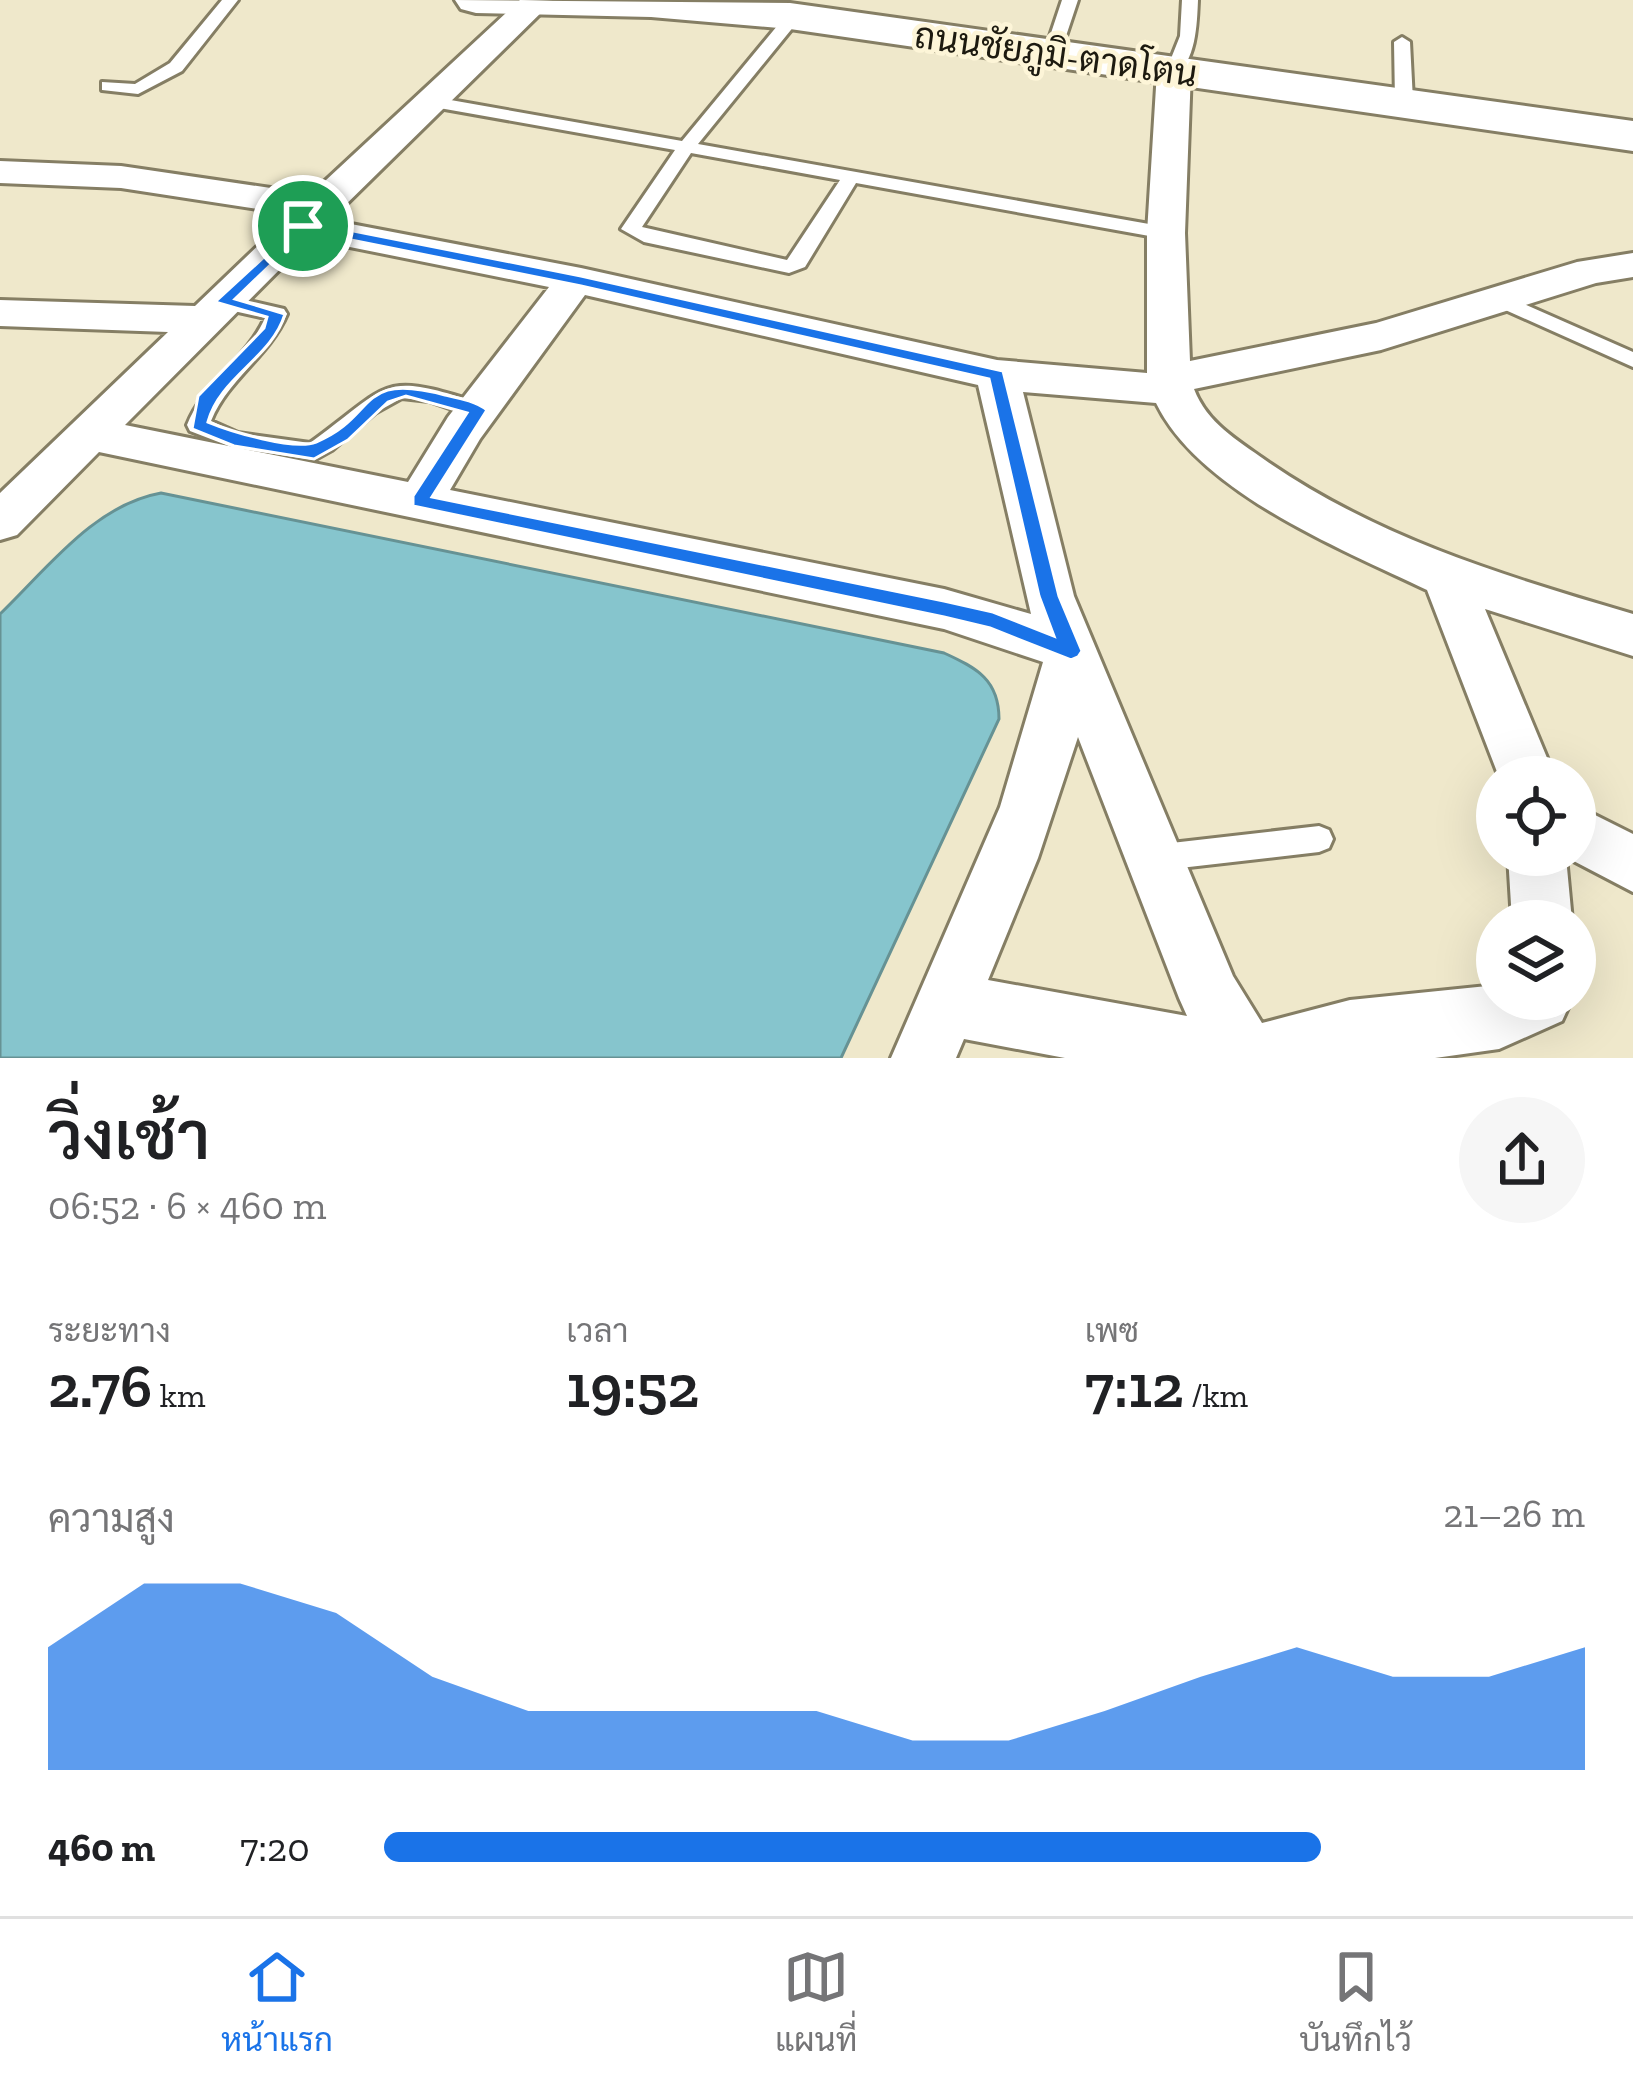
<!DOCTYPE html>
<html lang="th">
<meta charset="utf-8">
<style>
:root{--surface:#fff;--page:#f6f6f6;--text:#202124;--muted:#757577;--line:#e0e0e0;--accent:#1a73e8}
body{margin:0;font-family:"Zilla Slab",Sarabun,serif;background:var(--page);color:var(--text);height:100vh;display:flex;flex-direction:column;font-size:45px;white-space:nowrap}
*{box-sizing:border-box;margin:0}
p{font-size:39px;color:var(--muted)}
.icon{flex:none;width:66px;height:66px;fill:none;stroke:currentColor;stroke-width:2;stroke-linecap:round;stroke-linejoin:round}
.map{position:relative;height:1058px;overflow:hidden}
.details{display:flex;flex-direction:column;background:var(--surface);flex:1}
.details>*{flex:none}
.controls{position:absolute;left:1476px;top:756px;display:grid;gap:24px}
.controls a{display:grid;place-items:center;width:120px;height:120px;border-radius:50%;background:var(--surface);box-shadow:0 12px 48px #0002;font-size:60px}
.pin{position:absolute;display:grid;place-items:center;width:102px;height:102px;color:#fff;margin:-51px;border:6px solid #fff;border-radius:50%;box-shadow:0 3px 12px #0007}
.round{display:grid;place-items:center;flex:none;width:126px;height:126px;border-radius:63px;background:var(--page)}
.overview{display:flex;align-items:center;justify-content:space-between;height:204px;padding:0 48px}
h1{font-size:66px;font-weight:600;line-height:90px}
.stats{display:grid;grid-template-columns:repeat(3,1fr);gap:18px;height:204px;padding:12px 48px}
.stats div{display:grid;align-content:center}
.stats b{font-size:60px;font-weight:600}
.stats small{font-size:33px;font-weight:400}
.stats p{font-size:33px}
.chart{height:336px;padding:24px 48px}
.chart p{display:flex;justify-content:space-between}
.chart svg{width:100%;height:216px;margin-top:12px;fill:var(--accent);opacity:.7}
ul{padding:0 48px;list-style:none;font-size:39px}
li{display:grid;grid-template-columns:192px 144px 1fr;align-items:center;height:90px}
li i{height:30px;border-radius:15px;background:var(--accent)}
.dock{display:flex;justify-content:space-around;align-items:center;height:168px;border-top:3px solid var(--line);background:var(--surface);font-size:33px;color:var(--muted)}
.dock a{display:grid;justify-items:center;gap:6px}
.dock .active{color:var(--accent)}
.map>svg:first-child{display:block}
</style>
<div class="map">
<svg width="1633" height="1058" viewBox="0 0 1633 1058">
<rect width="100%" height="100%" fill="#efe8cb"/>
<path fill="#86c5cd" stroke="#669294" stroke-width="3" d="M161 493 944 653C977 668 999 680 999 719L841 1058H0V614C47 569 94 505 161 493Z"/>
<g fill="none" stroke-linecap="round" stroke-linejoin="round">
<defs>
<path id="lane" d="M222 0H238L182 71 138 94 102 90V82L135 84 170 63Z
M1062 0H1078L1060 54 1052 59 1044 54Z
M1182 0H1198C1197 25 1196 62 1174 76L1166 71 1180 36Z
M793 12 801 17 799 20 698 144 1166 227 1176 233 1166 239 856 183 805 267 789 273 644 242 621 229 675 150 428 106 419 101 428 96 682 141 787 14ZM691 153 840 180 787 260 642 227Z
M1402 37 1410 42 1413 101 1404 106 1395 101 1394 42Z
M1499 293 1633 352V367L1492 304 1489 299Z
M223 295 284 309 287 314C269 356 227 380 211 421L238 433 310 443C395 381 379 371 486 405L489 410 478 418 429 401 402 398 375 413 332 450 314 460 234 448 190 431 187 425C204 382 247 359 265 318L216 307V297Z
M1319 826 1329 830 1333 839 1329 848 1319 852 1154 871 1144 868 1139 858 1144 848 1154 845Z"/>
<path id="street" d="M520 0 553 1 330 220 581 268 997 360 1147 373V233L1157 71 1174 61 1191 71 1185 233 1190 361 1376 323 1577 262 1633 253V277L1596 283 1381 350 1194 389C1207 423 1237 440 1265 460 1379 539 1502 575 1633 614V656L1485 609 1555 777H1499L1427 590C1341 549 1199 492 1156 403L1023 392 1074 596 1233 976 1262 1023 1350 1000 1497 985V999H1572L1562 1021 1499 1049 1435 1058H1065L964 1039 956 1058H891L1000 807 1043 662 944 629 99 452 17 535 0 540V493L168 332 0 326V300L195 306 291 214 121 188 0 183V161L121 166 311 194ZM310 239 549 287 448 417 408 482 125 425ZM585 295 978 385 1031 614 944 589 450 490 480 439ZM1078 737 1179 998 1187 1016 988 980 1038 858Z
M1575 805 1633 834V892L1566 857 1572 921H1512L1508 855H1575Z"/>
<path id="secondary" d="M455 0 790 3 1633 121V151L790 29 651 17 476 13 461 9Z"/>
</defs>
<use href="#lane" stroke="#857e64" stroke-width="6"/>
<use href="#street" stroke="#857e64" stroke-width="6"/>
<use href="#secondary" stroke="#857e64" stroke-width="6"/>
<use href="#lane" fill="#fff" fill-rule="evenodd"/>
<use href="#street" fill="#fff" fill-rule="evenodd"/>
<use href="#secondary" fill="#fff" fill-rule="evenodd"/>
</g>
<path fill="#1a73e8" stroke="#fff" stroke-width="3" fill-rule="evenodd" d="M303 221 581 276 1003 371 1059 596 1082 651 1078 657 1071 660 990 628 944 617 413 506V496L467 413 406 396 388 402 348 440 314 459 234 446 192 429 198 396 264 328 267 317 215 302ZM306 231 581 286 989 379 1039 596 1054 636 993 612 944 601 432 497 487 410C476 401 459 398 445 395 355 371 379 416 316 442 294 451 230 431 208 422 220 377 272 358 285 314L235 299Z"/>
<g text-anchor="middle" stroke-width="9" stroke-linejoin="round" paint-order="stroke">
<g font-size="36" fill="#1d1a10" stroke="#fdf5d8">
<text transform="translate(1056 54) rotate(8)" y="13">ถนนชัยภูมิ-ตาดโตน</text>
</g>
</g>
</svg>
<div class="controls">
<a><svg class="icon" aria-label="locate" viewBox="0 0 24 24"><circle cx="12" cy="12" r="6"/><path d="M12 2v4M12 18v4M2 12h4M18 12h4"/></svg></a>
<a><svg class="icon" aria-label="layers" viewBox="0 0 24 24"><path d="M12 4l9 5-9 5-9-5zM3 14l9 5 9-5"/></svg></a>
</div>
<div class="pin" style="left:303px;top:226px;background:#1e9e55"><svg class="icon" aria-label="arrive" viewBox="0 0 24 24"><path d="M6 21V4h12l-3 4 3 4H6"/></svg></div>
</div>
<section class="details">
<div class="overview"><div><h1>วิ่งเช้า</h1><p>06:52 · 6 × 460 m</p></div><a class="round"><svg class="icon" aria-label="share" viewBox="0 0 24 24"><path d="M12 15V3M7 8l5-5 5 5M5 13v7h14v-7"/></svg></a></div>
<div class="stats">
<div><p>ระยะทาง</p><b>2.76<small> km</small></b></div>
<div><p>เวลา</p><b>19:52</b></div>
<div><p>เพซ</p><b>7:12<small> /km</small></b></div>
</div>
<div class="chart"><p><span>ความสูง</span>21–26 m</p>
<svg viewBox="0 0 160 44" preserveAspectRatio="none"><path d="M0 44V19L10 6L20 6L30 12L40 25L50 32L60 32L70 32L80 32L90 38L100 38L110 32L120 25L130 19L140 25L150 25L160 19V44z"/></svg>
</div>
<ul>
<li><b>460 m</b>7:20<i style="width:78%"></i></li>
</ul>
</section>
<nav class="dock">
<a class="active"><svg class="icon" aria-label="home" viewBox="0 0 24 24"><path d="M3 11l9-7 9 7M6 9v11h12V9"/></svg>หน้าแรก</a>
<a><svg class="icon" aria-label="map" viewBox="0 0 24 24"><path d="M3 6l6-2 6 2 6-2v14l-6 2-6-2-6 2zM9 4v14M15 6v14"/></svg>แผนที่</a>
<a><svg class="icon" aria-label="saved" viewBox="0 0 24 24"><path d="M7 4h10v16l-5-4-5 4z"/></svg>บันทึกไว้</a>
</nav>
